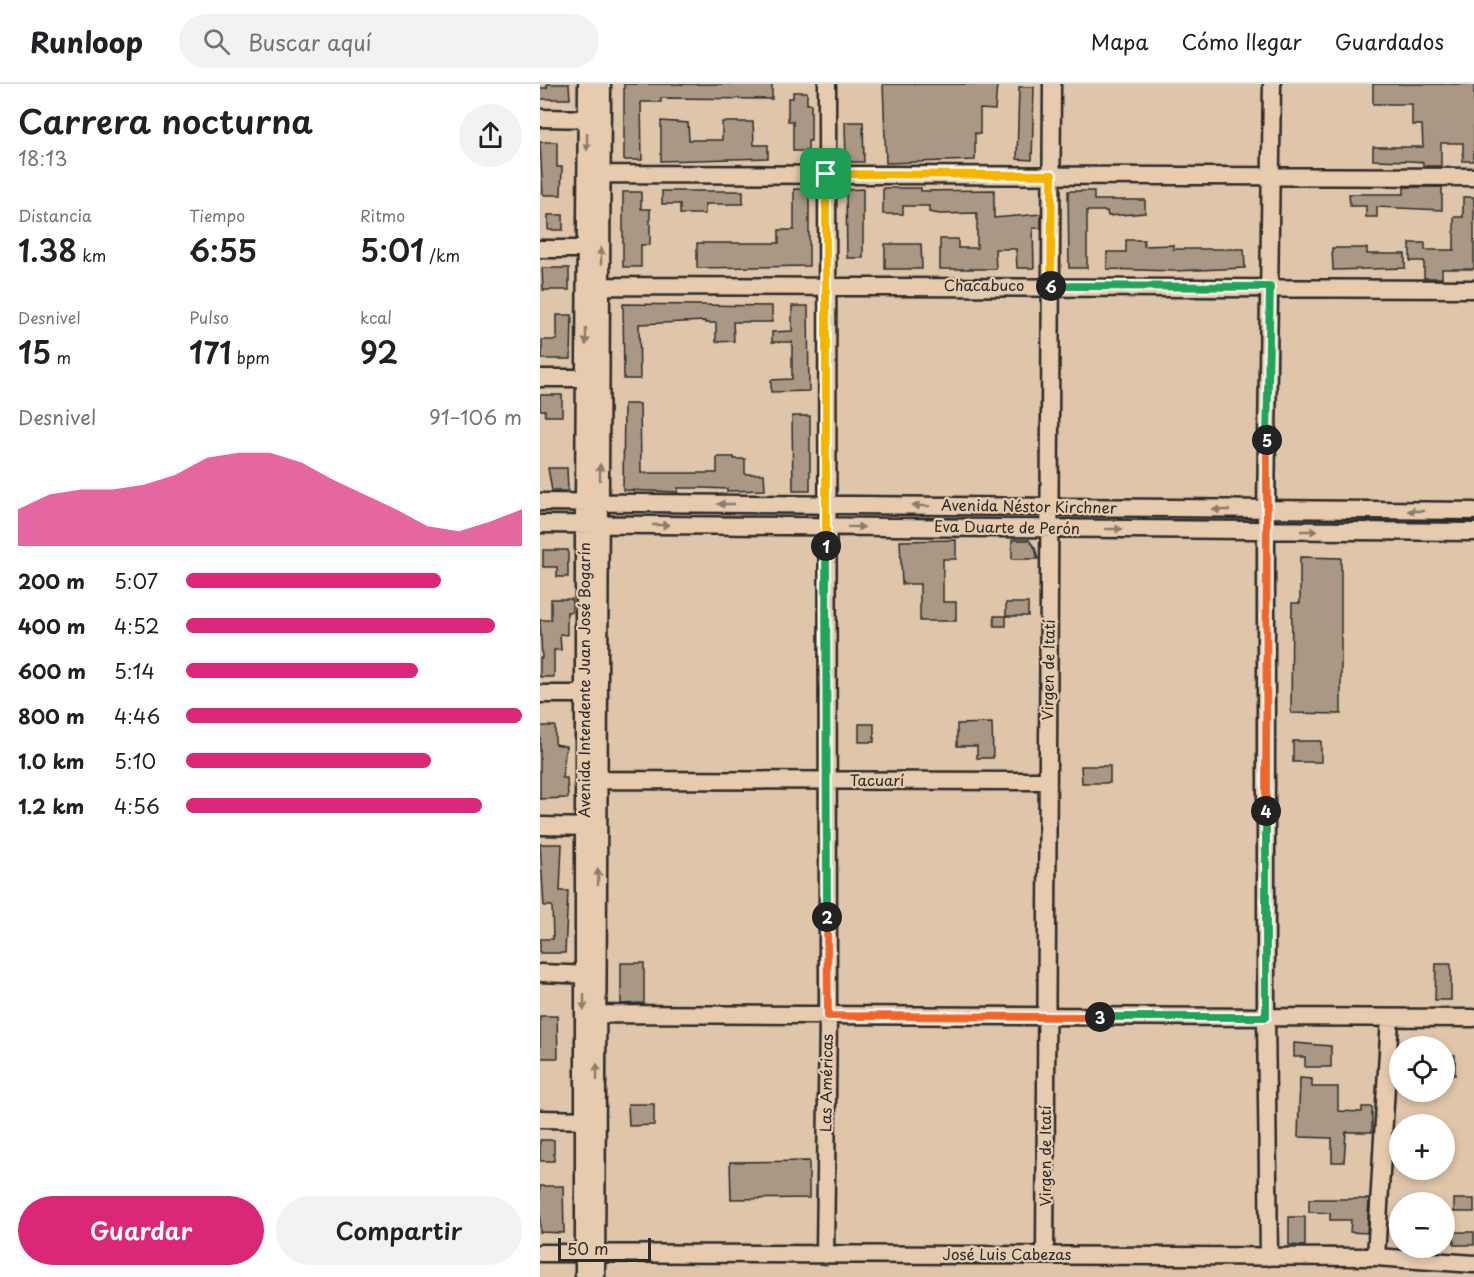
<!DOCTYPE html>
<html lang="es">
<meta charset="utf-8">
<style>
:root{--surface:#fff;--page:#f2f2f2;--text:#202124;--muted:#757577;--line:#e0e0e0;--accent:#db2777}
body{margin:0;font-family:"Playpen Sans",sans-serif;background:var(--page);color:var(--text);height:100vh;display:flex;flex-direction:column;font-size:22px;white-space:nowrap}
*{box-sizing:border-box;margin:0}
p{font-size:20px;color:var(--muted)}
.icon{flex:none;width:33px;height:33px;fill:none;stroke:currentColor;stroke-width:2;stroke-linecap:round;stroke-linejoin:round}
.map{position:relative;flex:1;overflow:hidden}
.drawer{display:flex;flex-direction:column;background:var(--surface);width:540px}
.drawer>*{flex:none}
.buttons{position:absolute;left:849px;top:952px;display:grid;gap:12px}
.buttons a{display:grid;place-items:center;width:66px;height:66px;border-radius:50%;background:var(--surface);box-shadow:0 3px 9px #0003;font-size:30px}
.scale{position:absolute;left:18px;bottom:15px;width:93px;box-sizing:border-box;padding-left:6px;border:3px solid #2b2b2b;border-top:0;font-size:16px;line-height:21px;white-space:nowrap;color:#2b2b2b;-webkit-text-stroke:4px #e7cbae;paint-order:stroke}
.pin{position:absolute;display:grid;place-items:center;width:51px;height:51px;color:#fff;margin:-26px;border-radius:12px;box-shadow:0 3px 9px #0006}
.km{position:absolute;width:30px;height:30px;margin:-15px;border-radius:50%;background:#222;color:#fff;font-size:16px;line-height:30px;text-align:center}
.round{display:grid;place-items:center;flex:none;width:63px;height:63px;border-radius:32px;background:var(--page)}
.headline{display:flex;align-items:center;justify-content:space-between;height:102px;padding:0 18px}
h1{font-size:33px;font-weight:600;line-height:45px}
.figures{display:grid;grid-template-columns:repeat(3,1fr);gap:9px;height:102px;padding:6px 18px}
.figures div{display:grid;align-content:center}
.figures b{font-size:30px;font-weight:600}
.figures small{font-size:16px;font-weight:400}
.figures p{font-size:16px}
.chart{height:168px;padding:12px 18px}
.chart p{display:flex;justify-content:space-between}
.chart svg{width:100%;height:108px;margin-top:6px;fill:var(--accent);opacity:.7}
.action{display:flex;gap:12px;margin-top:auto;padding:12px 18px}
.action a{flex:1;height:69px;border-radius:36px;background:var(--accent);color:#fff;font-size:24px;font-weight:600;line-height:69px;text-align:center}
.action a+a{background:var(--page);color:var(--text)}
ul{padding:0 18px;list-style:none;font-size:20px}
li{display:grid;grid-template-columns:96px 72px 1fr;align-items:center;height:45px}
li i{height:15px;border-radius:8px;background:var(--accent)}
header{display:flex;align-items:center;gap:36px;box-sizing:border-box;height:84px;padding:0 30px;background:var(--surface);border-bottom:2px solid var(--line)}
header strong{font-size:28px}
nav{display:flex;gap:33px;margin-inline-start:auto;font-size:21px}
.search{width:420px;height:54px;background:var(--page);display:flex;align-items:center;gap:15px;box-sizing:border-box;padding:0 21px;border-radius:33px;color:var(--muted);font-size:22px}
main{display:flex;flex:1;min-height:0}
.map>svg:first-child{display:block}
</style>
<header>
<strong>Runloop</strong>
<div class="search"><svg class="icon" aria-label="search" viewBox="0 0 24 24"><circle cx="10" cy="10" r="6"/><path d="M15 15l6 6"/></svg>Buscar aquí</div>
<nav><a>Mapa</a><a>Cómo llegar</a><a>Guardados</a></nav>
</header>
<main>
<section class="drawer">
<div class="headline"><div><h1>Carrera nocturna</h1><p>18:13</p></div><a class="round"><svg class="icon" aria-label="share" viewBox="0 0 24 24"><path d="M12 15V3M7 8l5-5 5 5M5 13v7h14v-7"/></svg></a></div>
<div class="figures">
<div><p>Distancia</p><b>1.38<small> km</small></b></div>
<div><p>Tiempo</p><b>6:55</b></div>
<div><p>Ritmo</p><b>5:01<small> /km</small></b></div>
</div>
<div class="figures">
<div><p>Desnivel</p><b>15<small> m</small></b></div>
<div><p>Pulso</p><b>171<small> bpm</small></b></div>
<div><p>kcal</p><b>92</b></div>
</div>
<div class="chart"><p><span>Desnivel</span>91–106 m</p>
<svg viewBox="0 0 160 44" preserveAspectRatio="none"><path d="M0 44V29L10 23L20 21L30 21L40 19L50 15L60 8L70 6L80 6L90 10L100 17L110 23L120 29L130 36L140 38L150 34L160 29V44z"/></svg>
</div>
<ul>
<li><b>200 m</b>5:07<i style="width:76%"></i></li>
<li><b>400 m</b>4:52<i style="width:92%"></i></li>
<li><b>600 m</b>5:14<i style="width:69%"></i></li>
<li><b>800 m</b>4:46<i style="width:100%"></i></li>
<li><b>1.0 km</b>5:10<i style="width:73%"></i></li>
<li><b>1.2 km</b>4:56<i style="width:88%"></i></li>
</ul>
<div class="action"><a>Guardar</a><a>Compartir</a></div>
</section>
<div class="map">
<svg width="934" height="1193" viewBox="0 0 934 1193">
<rect width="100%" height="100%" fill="#dfc5a9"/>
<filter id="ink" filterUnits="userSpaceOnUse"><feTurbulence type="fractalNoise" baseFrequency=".0167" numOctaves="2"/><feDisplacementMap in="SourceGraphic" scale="12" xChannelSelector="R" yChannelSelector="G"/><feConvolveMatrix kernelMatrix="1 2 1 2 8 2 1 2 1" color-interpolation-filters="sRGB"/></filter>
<g filter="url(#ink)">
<path fill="#aa9884" stroke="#2b2b2b" stroke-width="1.5" d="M7 0H29L30 15H0V4H7Z
M84 0H232V15L121 14V18H101L102 76H84Z
M343 0H457L455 26 440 25V50L435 49V76L346 79Z
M833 0H934V77H923V59H901V82H883V78L871 77 833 76V63H883L882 41H872V20H833Z
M479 3H494L492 76 477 75Z
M253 8H267V20H271V57H268V67H253V37H248V14H253Z
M121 37 148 39 149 56H182V38H213L214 61H228V74L121 77Z
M305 38H323L324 78H306Z
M0 58H17V83H22L21 111H3Z
M864 103H902V126L837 123V133H826V122H810L809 110H864Z
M343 104H381V107L454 106V134L501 130V144H493L494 184H477L476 165H455L456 185H400V155H418V164H437V129L400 130 389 128V122H363V130H343Z
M254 105H269V182L157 184V159H239V146H254Z
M323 105V174H307L306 106Z
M122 107H203V120H165V130H140V120H122Z
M528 107H554V116H605V129L568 132 567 127H547V184H529Z
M83 108H101V125H110V161H101V183H83Z
M923 113H934V185H902V194H884V177H870V159H885V166H914V133H923Z
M8 131H23V146H8Z
M586 156H604V162L633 161V165H704L705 184 634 187 567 185V168H586Z
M345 160H381L382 185H345Z
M792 164H827V170H865V184L793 186Z
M2 184H29V206H3Z
M83 220 232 222V238H193L194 257 176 258V239H165V237L99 240 100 295H84Z
M252 222H268L269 307 231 308V296L252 295V258H232V248L252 247Z
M17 231H32L31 275H2V256H17Z
M0 311H22V332H5V326H0Z
M84 320H100L101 389H177V373H194V375H205V390H224L225 406 187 407V405L164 404H138V408L83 406Z
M252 332H270V407H253Z
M8 384H27L28 407H12Z
M416 456V475H403V518H416V537H380V500H362L360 457Z
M472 456H489L495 464 498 475H472Z
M3 466H28V493H17V483H3Z
M760 473 801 474V630L751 629 752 519H760Z
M11 515H32V528H27V551L20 550 21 566H14V593H0V574H2L0 536H11Z
M466 519H488V532H466Z
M454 532H466V542H454Z
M452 639 453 674H437V662H417V640Z
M319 640H334V658H319Z
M0 642H15V660L26 662 22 694H27L28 714 0 715Z
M753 657H781V678H753Z
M541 682H570V699H542Z
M0 760H22L20 807H28L25 869H0V855H13L12 822H4Z
M81 879H104V919L81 920Z
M896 880H911V916H895Z
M0 932H17L18 974H0Z
M754 959 791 962V983H765V973H754Z
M904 971H915V991H904Z
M760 994 772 995V1003H798V1027L822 1028V1023H832V1048H806L804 1078H792V1054L758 1053Z
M88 1020H114V1041L89 1042Z
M0 1056H14V1077H0Z
M269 1077V1114L191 1115 190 1078Z
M0 1102H23L24 1149 0 1148Z
M769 1115H829L827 1149 810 1148 811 1136H790V1129L769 1128Z
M914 1115H934V1128H914Z
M749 1133H765V1162L749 1161Z
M914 1148H934V1161H914Z"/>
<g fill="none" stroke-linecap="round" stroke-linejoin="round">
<defs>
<path id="minor" d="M0 34 56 35
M53 90 934 93
M0 165H46
M61 202 934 205
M0 294H56
M0 418 934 427
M0 440 934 448
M0 610H56
M59 696 507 697
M0 742 55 743
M0 889 53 891
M57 930 934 934
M0 1035 53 1036
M0 1169 836 1173 934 1180
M285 1171 288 932 287 0
M505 1171 512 0
M729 1173 726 933V426L732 0
M836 1173 850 934
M44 1193V418L47 0
M56 1193 62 0"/>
</defs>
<use href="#minor" stroke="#2b2b2b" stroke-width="21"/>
<use href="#minor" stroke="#e7cbae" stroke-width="16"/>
</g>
<defs><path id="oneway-solid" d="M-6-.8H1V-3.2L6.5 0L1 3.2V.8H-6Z" transform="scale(1.5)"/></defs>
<g fill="#897b6c">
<use href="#oneway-solid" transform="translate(47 58) rotate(90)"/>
<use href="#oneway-solid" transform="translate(61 172) rotate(-90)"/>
<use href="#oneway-solid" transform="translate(46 253) rotate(90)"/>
<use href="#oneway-solid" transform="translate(60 388) rotate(-90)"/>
<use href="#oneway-solid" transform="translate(186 420) rotate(-180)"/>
<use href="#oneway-solid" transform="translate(381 422) rotate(-179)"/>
<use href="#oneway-solid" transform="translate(681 426) rotate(-179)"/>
<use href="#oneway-solid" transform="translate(876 427) rotate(-180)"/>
<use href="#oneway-solid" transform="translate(121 441)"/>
<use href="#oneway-solid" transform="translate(316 443) rotate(1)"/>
<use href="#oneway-solid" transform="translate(574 445)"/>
<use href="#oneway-solid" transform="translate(769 447)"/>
<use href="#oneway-solid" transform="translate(58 793) rotate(-90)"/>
<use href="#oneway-solid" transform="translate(44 918) rotate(90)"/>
<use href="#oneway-solid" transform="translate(57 988) rotate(-90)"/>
</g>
</g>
<g fill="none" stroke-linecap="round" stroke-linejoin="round" filter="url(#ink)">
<defs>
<path id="split-1" d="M286 462V90"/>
<path id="split-2" d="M286 462 287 833"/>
<path id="split-3" d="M287 833 288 932 560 933"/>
<path id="split-4" d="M560 933H726V727"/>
<path id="split-5" d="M726 727 727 356"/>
<path id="split-6" d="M511 202 730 203 727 356"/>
<path id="split-7" d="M286 90 512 91 511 202"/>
</defs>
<use href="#split-1" stroke="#fff" stroke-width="12"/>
<use href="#split-2" stroke="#fff" stroke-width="12"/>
<use href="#split-3" stroke="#fff" stroke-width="12"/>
<use href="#split-4" stroke="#fff" stroke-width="12"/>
<use href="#split-5" stroke="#fff" stroke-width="12"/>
<use href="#split-6" stroke="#fff" stroke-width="12"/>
<use href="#split-7" stroke="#fff" stroke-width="12"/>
<use href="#split-1" stroke="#f5b400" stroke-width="8"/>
<use href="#split-2" stroke="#22a559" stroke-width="8"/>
<use href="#split-3" stroke="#f0652b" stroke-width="8"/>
<use href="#split-4" stroke="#22a559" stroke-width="8"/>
<use href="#split-5" stroke="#f0652b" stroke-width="8"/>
<use href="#split-6" stroke="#22a559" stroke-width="8"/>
<use href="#split-7" stroke="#f5b400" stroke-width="8"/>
</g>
<g text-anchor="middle" stroke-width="4.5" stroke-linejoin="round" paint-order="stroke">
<g font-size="15" fill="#2b2b2b" stroke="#e7cbae">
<text x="444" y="207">Chacabuco</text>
<text transform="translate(489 423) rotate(1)" y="5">Avenida Néstor Kirchner</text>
<text transform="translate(467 444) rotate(1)" y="5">Eva Duarte de Perón</text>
<text transform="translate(509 586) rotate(-89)" y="5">Virgen de Itatí</text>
<text transform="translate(45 596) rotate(-90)" y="5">Avenida Intendente Juan José Bogarín</text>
<text x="337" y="702">Tacuarí</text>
<text transform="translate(287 999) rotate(-89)" y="5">Las Américas</text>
<text transform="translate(506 1072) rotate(-90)" y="5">Virgen de Itatí</text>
<text x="467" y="1176">José Luis Cabezas</text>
</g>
</g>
</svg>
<div class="buttons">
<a><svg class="icon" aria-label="locate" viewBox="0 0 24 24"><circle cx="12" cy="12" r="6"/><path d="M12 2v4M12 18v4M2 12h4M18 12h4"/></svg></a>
<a>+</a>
<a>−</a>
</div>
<div class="scale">50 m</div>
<div class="pin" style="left:286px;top:90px;background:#1e9e55"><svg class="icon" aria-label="arrive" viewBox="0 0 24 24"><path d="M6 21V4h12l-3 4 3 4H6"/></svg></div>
<b class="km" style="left:286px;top:462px">1</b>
<b class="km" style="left:287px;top:833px">2</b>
<b class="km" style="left:560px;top:933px">3</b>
<b class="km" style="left:726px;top:727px">4</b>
<b class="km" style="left:727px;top:356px">5</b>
<b class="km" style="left:511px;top:202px">6</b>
</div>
</main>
